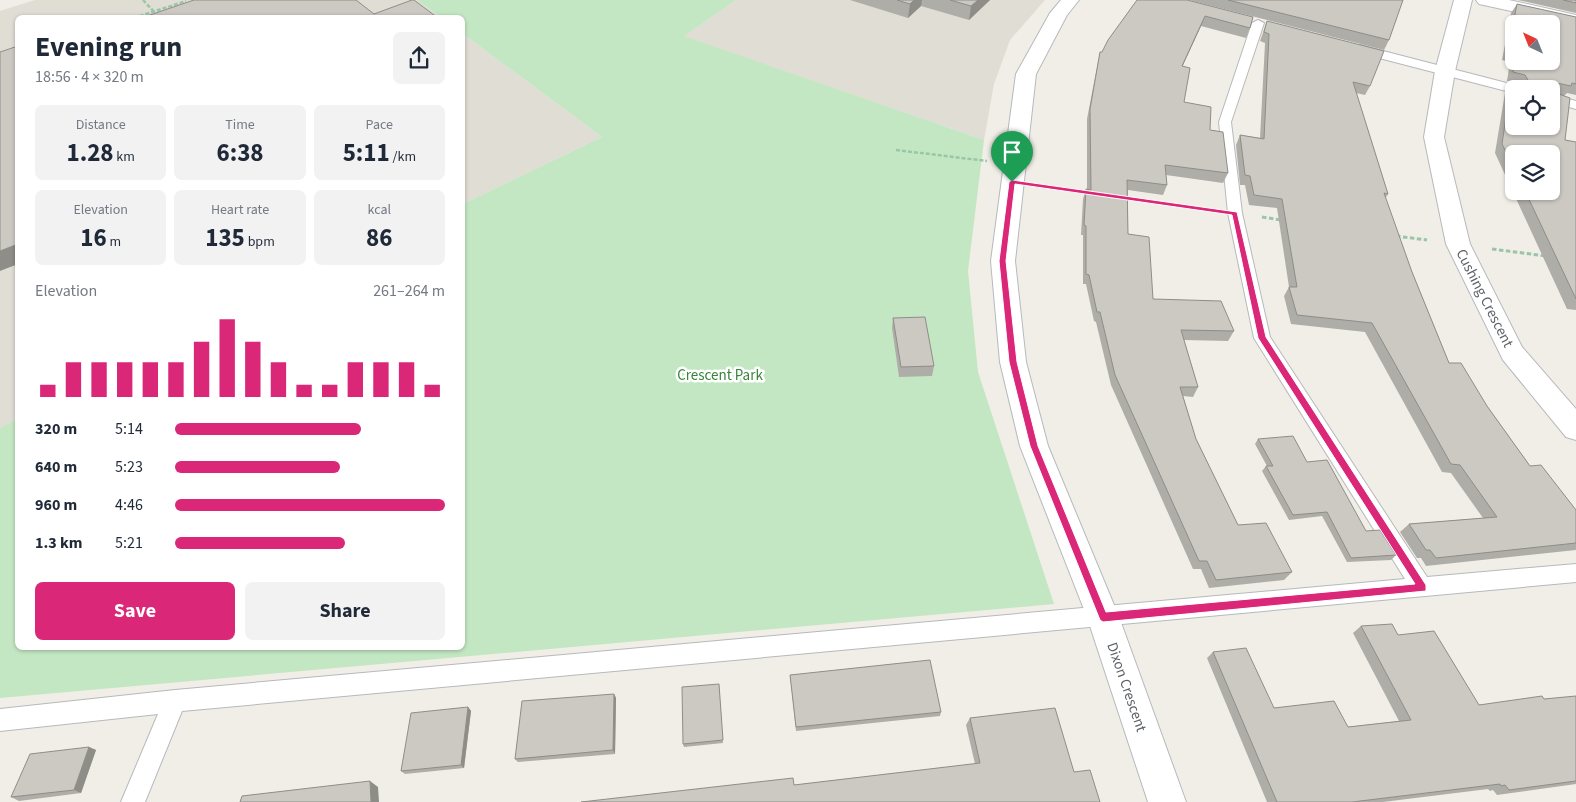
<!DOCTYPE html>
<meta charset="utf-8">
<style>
:root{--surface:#fff;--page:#f2f2f3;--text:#1f2937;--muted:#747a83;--accent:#db2777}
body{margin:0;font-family:"Source Sans 3",sans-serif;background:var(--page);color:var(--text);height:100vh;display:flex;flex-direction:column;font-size:19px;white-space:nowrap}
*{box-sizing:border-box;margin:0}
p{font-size:16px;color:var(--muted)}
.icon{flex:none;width:28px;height:28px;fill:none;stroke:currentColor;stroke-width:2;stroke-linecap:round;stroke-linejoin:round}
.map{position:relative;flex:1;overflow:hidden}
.sheet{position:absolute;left:15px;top:15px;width:450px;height:635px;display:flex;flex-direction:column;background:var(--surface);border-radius:8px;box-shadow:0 1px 4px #0004}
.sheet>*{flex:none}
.needle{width:32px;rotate:317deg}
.fabs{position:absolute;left:1505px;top:15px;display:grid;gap:10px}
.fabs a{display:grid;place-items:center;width:55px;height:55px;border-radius:8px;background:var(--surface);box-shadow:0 1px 4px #0004;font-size:25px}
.pin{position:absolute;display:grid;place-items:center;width:42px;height:42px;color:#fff;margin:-51px -21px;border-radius:50% 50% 50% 0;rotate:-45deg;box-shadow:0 0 5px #0007}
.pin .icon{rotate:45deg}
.round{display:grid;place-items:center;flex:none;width:52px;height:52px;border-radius:8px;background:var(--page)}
.summary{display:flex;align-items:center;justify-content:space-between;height:85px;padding:0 20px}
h1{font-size:28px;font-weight:700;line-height:38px}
.metrics{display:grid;grid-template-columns:repeat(3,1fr);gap:8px;height:85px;padding:5px 20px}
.metrics div{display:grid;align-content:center;border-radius:8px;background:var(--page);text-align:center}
.metrics b{font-size:25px;font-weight:700}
.metrics small{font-size:14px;font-weight:400}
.metrics p{font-size:14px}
.chart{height:140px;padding:10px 20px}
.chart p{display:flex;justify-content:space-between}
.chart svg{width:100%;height:90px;margin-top:5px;stroke:var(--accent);stroke-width:6}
.cta{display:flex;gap:10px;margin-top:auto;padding:10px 20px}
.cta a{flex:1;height:58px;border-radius:8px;background:var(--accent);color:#fff;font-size:20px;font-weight:700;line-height:58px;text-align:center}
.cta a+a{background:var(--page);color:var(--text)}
ul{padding:0 20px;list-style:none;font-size:16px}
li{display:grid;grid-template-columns:80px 60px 1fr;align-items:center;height:38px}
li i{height:12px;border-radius:6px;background:var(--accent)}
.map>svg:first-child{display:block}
</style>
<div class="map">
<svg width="1576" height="802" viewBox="0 0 1576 802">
<rect width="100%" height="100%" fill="#f0eee6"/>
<path fill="#e0ddd4" d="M35 0H417L441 17 18 18V419L0 428V11Z
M736 0H1045L1010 40 994 84 984 140 683 36Z
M463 34 602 137 463 204Z"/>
<path fill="#c3e7c3" d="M417 0H736L684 36 984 140 968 271 978 372 1054 604 0 698V428L17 419 18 648H462L463 204 602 137 463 34 462 18 441 17Z"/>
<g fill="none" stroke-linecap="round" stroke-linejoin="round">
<defs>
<path id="service" d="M1258 20 1264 23 1231 122 1242 213 1270 337 1427 577 1576 564V582L182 711 145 802H121L158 714 0 731V709L175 690 1405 579 1254 338 1228 213 1219 122 1252 23Z
M1360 45 1518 86 1520 89H1514V93L1356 52 1354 49Z
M1551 94 1576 101V109L1551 102Z"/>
<path id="minor" d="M1061 0H1079L1067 15 1036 74 1015 261 1026 362 1048 446 1119 617 1186 802H1148L1087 617 1020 446 1000 362 991 261 1016 74 1050 13Z
M1454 0H1472L1455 71 1444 137 1470 244 1522 347 1576 409V440L1566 437 1503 360 1446 244 1424 137 1435 71Z
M1476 0H1509L1576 15V25L1479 4Z"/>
</defs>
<use href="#service" stroke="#b6b9bd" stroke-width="2"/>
<use href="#minor" stroke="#b6b9bd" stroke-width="2"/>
<path stroke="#9ac6a7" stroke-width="2.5" stroke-dasharray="4 2" stroke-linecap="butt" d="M143 0 160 18
M134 18 186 1
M896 150 987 161
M1042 186 1088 192
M1123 198 1155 202"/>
<path stroke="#9ac6a7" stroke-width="3" stroke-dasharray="4.5 2.5" stroke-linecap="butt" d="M1145 201 1211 210
M1262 217 1281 220
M1396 236 1427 240
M1492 249 1546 256"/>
<use href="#service" fill="#fff" fill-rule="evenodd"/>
<use href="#minor" fill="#fff" fill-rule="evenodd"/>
</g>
<path fill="#afada8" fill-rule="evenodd" d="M850 0H990L969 20 921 6 908 18Z
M1187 0 1250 28 1246 38 1201 26 1182 67 1184 102 1210 130 1228 173 1223 183 1166 175 1167 185 1163 195 1128 190V234L1153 299 1234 331 1228 341 1184 340 1198 387 1193 397 1183 396 1196 439 1238 525 1292 572 1284 580 1209 588 1201 569H1193L1111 385 1096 322 1094 321 1086 284H1083V235H1081L1083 199 1086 189H1087V119L1098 62 1100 52H1102Z
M1189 0H1403L1389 40 1384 50Z
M1518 0H1576V13Z
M1517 4 1576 17V95L1567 93 1564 96 1565 140 1576 142V310L1567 309 1495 153 1505 93 1511 83 1519 85 1518 84 1507 81 1510 62 1502 60 1511 13ZM1514 24 1551 61H1514ZM1514 154 1551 191H1514Z
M1267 21 1370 86 1365 95 1356 93 1388 194 1385 199 1412 272 1449 363 1487 406 1530 466 1576 510V550L1426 566 1421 558H1417L1400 532 1409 524 1483 518 1451 473 1442 472 1365 332 1291 324 1284 296 1289 287 1277 208 1249 205 1245 185H1240L1236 145 1240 135 1260 138 1265 43 1260 41Z
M893 318 934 366 932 376 899 377 892 328Z
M1258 439 1307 462 1366 531 1396 555 1391 560 1347 562 1322 516 1289 520 1262 471 1266 466H1267L1255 444Z
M1361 626 1398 635 1479 705 1544 699 1576 696V784L1497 795 1493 790 1490 791 1488 789 1383 802H1267L1207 658 1213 652 1274 708 1348 727 1399 721 1353 633Z
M790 675 941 712 940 716 796 731Z
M719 684 723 743 684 747 683 744Z
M614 694 616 698 615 754 518 762 515 759Z
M468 707 471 711 464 768 405 774 401 771Z
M970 718 1074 772 794 785 975 764 966 725Z
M89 747 96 750 81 793 19 801 11 797Z"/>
<path fill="#8f8d88" d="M914 0H922L921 6 908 18 910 4Z
M978 0H990L969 20 971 6Z
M1205 16 1201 26 1178 76 1182 66Z
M18 244V264L0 271V251Z
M614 694 616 698 615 754 613 750Z
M468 707 471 711 464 768 461 765Z
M89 747 96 750 81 793 74 790Z
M370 781 378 787 379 802H371Z"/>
<path fill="#ccc9c3" stroke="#8f8d88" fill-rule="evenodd" d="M194 0H356L374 14 412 0H414L438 18H141Z
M897 0H914L910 4Z
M950 0H978L971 6Z
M1137 0H1187L1253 17 1250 28 1205 16 1182 66 1190 68 1184 102 1211 107 1210 130 1223 132 1228 173 1165 165 1167 185 1127 180 1128 234 1149 237 1153 299 1221 301 1234 331 1181 330 1198 387H1180L1196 439 1238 525 1266 523 1292 572 1216 580 1207 561H1199L1115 375 1100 312H1097L1089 275 1086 274V226L1084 225 1086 189 1091 190 1090 109 1100 52H1102L1108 40Z
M1228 0H1403L1389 40Z
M1563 0H1576V3Z
M1517 4 1576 17V84L1572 83 1571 86 1557 83 1556 93 1570 98 1565 140 1576 142V299L1525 191H1551V154H1514V168L1502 144 1511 83 1520 86 1522 82 1528 80 1525 75 1513 72 1515 61H1551V24H1514V52L1508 51ZM1514 89H1551V126H1514Z
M1267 21 1384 51 1370 86 1353 82 1388 194 1384 193 1412 272 1449 363H1461L1487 406 1530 466 1541 465 1576 510V543L1436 558 1430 550H1426L1409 524 1497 517 1460 465 1451 464 1372 323 1297 315 1289 287H1297L1282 199 1254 195 1250 176 1245 175 1240 135 1264 139 1269 34 1264 32Z
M18 46V244L0 251V52Z
M925 317 934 366 901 367 893 318Z
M1293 436 1307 462 1327 460 1366 531 1380 530 1396 555 1351 558 1327 512 1293 515 1266 466H1273L1258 439Z
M1392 624 1398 635 1434 631 1479 705 1542 696 1544 699 1576 696V781L1509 790 1505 785 1501 786 1500 784 1352 802H1277L1213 652 1246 648 1274 708 1334 701 1348 727 1411 720 1361 626Z
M930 660 941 712 796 727 790 675Z
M719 684 723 740 683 744 682 687Z
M614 694 613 750 515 759 522 701Z
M468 707 461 765 401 771 411 713Z
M1055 708 1074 772 1090 770 1100 802H581L793 778 794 785 980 763 970 718Z
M89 747 74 790 11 797 30 754Z
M370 781 371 802H240L242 796Z"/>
<path fill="#db2777" stroke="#fff" fill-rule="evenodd" d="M1012 180 1237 212 1266 337 1426 585V591L1103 622 1100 620 1030 446 1009 362 999 261 1009 182ZM1015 184 1232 215 1258 338 1415 584 1106 612 1038 446 1017 362 1006 261Z"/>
<g text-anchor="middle" stroke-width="5" stroke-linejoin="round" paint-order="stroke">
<g font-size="15" fill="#5e6266" stroke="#fff">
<text transform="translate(1485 298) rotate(63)" y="5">Cushing Crescent</text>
<text transform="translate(1127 687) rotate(71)" y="5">Dixon Crescent</text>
</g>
<g font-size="15" fill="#368539" stroke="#fff">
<text x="720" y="380">Crescent Park</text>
</g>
</g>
</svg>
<div class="fabs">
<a><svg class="needle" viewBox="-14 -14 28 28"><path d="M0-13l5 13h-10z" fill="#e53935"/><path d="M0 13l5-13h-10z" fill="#747a83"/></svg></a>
<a><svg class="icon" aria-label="locate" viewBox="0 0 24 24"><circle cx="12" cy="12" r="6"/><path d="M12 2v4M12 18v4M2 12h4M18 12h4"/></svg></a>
<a><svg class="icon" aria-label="layers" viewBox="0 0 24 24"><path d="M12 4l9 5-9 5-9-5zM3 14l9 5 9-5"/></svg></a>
</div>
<div class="pin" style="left:1012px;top:182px;background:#1e9e55"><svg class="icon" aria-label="arrive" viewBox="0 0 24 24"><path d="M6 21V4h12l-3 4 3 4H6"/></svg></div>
<section class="sheet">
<div class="summary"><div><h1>Evening run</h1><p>18:56 · 4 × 320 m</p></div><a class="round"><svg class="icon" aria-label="share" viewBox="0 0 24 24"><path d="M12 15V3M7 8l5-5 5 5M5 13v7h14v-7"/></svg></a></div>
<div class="metrics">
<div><p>Distance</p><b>1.28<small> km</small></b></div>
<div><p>Time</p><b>6:38</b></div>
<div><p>Pace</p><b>5:11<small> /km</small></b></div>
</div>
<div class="metrics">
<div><p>Elevation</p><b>16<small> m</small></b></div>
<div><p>Heart rate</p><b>135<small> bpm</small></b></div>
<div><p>kcal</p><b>86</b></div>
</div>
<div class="chart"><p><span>Elevation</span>261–264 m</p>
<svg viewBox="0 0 160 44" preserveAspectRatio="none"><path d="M5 44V38M15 44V27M25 44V27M35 44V27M45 44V27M55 44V27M65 44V17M75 44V6M85 44V17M95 44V27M105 44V38M115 44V38M125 44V27M135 44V27M145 44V27M155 44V38"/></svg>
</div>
<ul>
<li><b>320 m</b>5:14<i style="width:69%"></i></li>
<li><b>640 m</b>5:23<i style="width:61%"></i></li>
<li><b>960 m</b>4:46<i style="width:100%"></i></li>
<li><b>1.3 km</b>5:21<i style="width:63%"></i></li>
</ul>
<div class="cta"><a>Save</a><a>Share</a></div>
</section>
</div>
